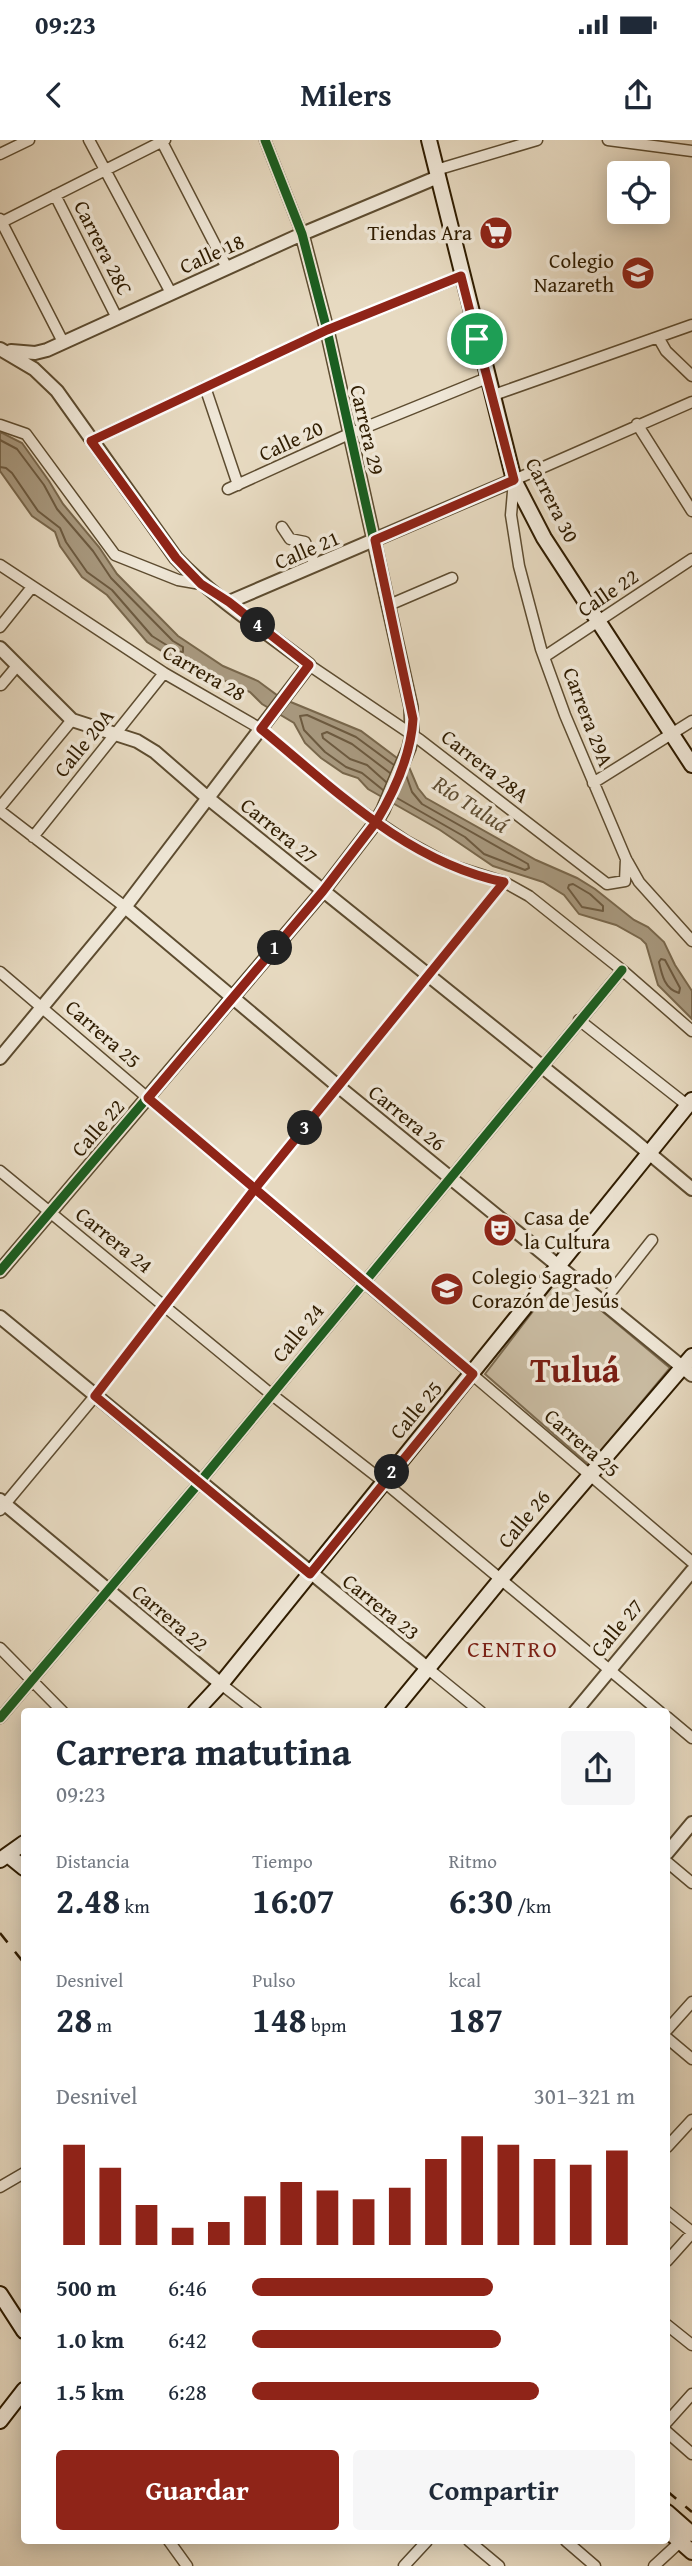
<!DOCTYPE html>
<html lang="es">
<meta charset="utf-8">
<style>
:root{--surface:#fff;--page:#f6f6f7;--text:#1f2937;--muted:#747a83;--accent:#8f2418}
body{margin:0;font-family:"Gentium Book Plus",serif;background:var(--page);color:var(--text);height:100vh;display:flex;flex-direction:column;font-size:26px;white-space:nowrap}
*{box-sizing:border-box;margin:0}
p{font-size:23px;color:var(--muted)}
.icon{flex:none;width:38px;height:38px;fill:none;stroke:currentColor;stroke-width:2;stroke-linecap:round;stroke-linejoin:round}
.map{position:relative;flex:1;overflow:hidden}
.side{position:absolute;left:21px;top:1568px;width:649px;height:836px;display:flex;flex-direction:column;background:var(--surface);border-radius:7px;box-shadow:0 4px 18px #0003}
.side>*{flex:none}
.buttons{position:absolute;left:607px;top:21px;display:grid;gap:14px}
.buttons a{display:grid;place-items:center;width:63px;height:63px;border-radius:7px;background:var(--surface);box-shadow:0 4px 18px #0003;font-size:35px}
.pin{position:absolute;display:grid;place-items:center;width:60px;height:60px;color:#fff;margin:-30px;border:4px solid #fff;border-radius:50%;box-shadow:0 2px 7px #0007}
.km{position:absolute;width:35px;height:35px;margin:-18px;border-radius:50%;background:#222;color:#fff;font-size:19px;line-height:35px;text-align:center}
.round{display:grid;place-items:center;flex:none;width:74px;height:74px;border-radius:7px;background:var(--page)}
.summary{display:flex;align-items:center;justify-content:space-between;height:119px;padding:0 35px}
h1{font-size:38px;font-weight:700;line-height:52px}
.metrics{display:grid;grid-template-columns:repeat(3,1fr);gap:10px;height:119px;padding:7px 35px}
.metrics div{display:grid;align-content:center}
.metrics b{font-size:35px;font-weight:700}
.metrics small{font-size:19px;font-weight:400}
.metrics p{font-size:19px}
.chart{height:196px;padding:14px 35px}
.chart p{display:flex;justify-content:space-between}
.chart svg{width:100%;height:126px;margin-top:7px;stroke:var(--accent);stroke-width:6}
.action{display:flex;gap:14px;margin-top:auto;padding:14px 35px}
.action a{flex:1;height:80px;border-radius:7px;background:var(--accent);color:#fff;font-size:28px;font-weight:700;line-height:80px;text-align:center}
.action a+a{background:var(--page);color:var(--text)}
ul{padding:0 35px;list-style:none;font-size:23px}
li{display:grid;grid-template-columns:112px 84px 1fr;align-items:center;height:52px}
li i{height:18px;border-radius:9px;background:var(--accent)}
.status{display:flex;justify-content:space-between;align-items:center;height:49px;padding:0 35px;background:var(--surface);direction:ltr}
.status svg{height:19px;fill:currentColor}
header{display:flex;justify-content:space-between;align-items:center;height:91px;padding:0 35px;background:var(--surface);font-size:32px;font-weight:700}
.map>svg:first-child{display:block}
</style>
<div class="status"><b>09:23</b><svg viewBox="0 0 49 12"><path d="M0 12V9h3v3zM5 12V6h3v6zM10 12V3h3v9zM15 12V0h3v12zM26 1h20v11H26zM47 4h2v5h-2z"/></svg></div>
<header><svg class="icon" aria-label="back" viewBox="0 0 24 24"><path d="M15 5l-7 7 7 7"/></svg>Milers<svg class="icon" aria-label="share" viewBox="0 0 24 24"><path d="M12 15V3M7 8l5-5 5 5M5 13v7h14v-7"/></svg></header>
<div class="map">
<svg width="692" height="2426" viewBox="0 0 692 2426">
<rect width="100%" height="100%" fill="#e7dac1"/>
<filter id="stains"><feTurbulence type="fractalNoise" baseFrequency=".00286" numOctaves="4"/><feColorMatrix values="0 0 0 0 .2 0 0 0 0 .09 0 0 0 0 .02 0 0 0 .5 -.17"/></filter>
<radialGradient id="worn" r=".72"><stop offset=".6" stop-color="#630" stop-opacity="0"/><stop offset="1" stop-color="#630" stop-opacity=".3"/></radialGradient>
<path fill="#c8baa0" stroke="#7c6b50" stroke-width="2" d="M560 1136 670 1228 589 1325 485 1234Z"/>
<path fill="#a8997f" stroke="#78674c" stroke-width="2" d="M0 292 22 303 49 341 63 364 99 407 117 434 178 496 223 526 258 541 281 558 361 591 409 627 418 648 426 658 536 720 577 738 595 749 634 780 648 787 664 802 675 825 692 851V879L658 845 646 804 641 799 616 785 579 774 564 755 543 742 493 726 440 690 368 649 358 638 343 633 321 618 305 603 294 583 262 564 250 552 173 518 147 502 107 455 82 437 60 406 55 392 32 376 0 331Z"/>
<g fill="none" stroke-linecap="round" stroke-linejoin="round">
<path stroke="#6c5a40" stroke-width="2" d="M0 300 17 309 44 345 57 369 93 411 111 438 173 501 183 507V512L176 511 152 496 112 450 87 432 66 402 60 388 38 371 12 333 6 328 0 327
M386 642 367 625 350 619 323 598 322 594 327 592 352 604 390 633
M383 650 362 633 346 627 325 612 304 590 300 576 307 575 356 597 394 625
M397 658 465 697 484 714 525 730 529 728 528 724 422 664 412 652 406 635
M573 744 590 754 603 766V771L582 767 568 748 569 745Z
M661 819 665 820 680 848 679 853C665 849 662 836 659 822Z"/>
<defs>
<path id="minor" d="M89 0 171 153
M161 0 227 128
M265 0 302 94
M608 0 692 11
M0 14 29 0
M436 30 537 0
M55 55 117 178
M0 79 63 202
M2 82 165 0
M658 197 666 211 692 236
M205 247 238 345
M491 256 692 185
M692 262 514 340 511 375 519 426 541 509 565 575 626 719 639 742 692 801
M637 284 692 371
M0 285 26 294 115 415 178 440 201 444
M91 301 327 190 462 136
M228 349 349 294 487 238
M282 387 290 399 305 402 315 425
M0 425 164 533 261 589 352 665 406 701 450 725 504 742 529 756 622 830 692 891
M389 465 452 438
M0 487 32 447
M544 517 692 419
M309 525 420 600 607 744 625 741 626 719
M1 545 17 526
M593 643 692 581
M0 667 72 580
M0 671 125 767
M33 697 164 533
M0 832 692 1422
M579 880 687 965
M0 1031 271 1254 384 1342 660 1572
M603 1162 652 1100
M0 1370 95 1256 254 1050 504 742
M0 1508 63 1572
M427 1528 481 1572
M221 1544 257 1572
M667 1577 692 1598
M0 1578 199 1343 622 830
M667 1722 692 1743
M667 1890 692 1862
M667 1898 692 1919
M667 2007 692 1980
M0 2047 24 2033
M667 2072 692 2092
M667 2121 692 2093
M667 2185 692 2205
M667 2282 692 2254
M667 2292 692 2314
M169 2401 187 2426
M469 2401 499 2426
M566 2401 595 2426
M404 2426 427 2401
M654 2426 680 2402"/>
<path id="tertiary" d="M0 209 34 229 57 251 176 418C215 459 264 490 309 525L125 767 0 918
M11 211 35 213 47 210 302 94 438 37
M229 462 514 340
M0 508 72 580 137 601 155 612 209 659 631 998 692 1049
M125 767 339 947 692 1235
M0 1131 323 751 376 682 383 670 409 608 412 595 411 567 327 190 302 94
M0 1177 427 1528
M0 1360 221 1544
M575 1572 692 1431
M667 1713 692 1683"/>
<path id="secondary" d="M429 0 514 340 544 398 692 625
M195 1572 221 1544 692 960
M392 1572 501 1439 692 1216
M8 1715 24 1728
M0 1720 24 1703
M0 2154 24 2191
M0 2281 24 2250
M667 2372 692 2394
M667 2390 692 2412"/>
</defs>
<use href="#minor" stroke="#5d4c30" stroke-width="13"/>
<use href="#tertiary" stroke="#5d4c30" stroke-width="16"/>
<use href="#secondary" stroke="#2f1c00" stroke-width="18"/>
<use href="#minor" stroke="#efe7d7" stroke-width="10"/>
<use href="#tertiary" stroke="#efe7d7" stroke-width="12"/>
<use href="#secondary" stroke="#efe7d7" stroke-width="14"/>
<path stroke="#2f1c00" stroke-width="2.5" stroke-dasharray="12 12" stroke-linecap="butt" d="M0 1793 24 1823
M667 2351 692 2372"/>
<defs>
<path id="cycleway" d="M0 1131 323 751 376 682 383 670 409 608 412 595 411 567 327 190 302 94 265 0
M0 1578 199 1343 622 830"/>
</defs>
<use href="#cycleway" stroke="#efe7d7" stroke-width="13"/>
<use href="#cycleway" stroke="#1b5e20" stroke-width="9"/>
</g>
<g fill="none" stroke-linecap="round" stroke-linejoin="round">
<defs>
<path id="route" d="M477 199 514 340 375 400 413 579C411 614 394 652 376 682L323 751 148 958 473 1234 310 1434 95 1256 254 1050 504 742C407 722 334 649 261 589L309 525 229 462 201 444 176 418 91 301 327 190 461 136 477 199"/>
</defs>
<use href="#route" stroke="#fff" stroke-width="14"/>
<use href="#route" stroke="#8f2418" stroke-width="9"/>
</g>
<defs>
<symbol id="supermarket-disc" viewBox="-11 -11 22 22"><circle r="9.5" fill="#8f2418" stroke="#efe7d7"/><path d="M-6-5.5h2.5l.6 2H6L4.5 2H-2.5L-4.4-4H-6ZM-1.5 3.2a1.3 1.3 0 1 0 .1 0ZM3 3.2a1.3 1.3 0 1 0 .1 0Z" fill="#fff"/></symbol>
<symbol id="school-disc" viewBox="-11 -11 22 22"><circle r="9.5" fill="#8f2418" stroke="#efe7d7"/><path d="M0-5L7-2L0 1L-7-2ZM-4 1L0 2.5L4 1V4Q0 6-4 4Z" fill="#fff"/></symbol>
<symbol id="theatre-disc" viewBox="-11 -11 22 22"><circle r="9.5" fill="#8f2418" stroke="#efe7d7"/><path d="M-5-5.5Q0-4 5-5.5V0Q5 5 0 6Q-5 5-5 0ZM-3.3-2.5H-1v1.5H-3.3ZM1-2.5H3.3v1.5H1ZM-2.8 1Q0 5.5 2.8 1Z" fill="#fff"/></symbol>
</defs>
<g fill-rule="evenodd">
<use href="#supermarket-disc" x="477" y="74" width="38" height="38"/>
<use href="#school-disc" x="619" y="114" width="38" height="38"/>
<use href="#theatre-disc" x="481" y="1071" width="38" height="38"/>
<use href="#school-disc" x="428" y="1130" width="38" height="38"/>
</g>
<g text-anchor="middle" stroke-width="7" stroke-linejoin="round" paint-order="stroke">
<g font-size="21" fill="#2f1c00" stroke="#efe7d7" text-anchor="end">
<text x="472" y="100">Tiendas Ara</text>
<text x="614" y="128">Colegio<tspan x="614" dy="24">Nazareth</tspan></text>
<text x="524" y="1085" text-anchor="start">Casa de<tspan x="524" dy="24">la Cultura</tspan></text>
<text x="472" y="1144" text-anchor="start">Colegio Sagrado<tspan x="472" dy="24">Corazón de Jesús</tspan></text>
</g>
<g font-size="21" fill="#2f1c00" stroke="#efe7d7">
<text transform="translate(103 108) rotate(63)" y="7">Carrera 28C</text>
<text transform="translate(212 114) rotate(-24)" y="7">Calle 18</text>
<text transform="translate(367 290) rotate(77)" y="7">Carrera 29</text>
<text transform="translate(291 301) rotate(-25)" y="7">Calle 20</text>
<text transform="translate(552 360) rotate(63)" y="7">Carrera 30</text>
<text transform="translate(307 410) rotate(-23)" y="7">Calle 21</text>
<text transform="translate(608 453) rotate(-34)" y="7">Calle 22</text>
<text transform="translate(204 533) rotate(30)" y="7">Carrera 28</text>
<text transform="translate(588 577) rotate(69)" y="7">Carrera 29A</text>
<text transform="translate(84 603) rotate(-51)" y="7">Calle 20A</text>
<text transform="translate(485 626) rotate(38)" y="7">Carrera 28A</text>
<text transform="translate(279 691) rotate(39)" y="7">Carrera 27</text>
<text transform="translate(103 894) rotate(41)" y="7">Carrera 25</text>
<text transform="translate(407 978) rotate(39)" y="7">Carrera 26</text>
<text transform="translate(98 988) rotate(-49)" y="7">Calle 22</text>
<text transform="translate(114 1100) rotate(39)" y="7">Carrera 24</text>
<text transform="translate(298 1193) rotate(-51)" y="7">Calle 24</text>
<text transform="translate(416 1270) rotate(-50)" y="7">Calle 25</text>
<text transform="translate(582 1303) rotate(41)" y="7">Carrera 25</text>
<text transform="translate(524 1379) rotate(-50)" y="7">Calle 26</text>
<text transform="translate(381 1467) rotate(39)" y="7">Carrera 23</text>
<text transform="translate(170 1478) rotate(40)" y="7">Carrera 22</text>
<text transform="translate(617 1488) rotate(-50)" y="7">Calle 27</text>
</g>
<g font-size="23" font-style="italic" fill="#5f4e33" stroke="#efe7d7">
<text transform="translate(471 664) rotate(33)" y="8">Río Tuluá</text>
</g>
<g font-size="23" letter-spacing="2" fill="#7a1f14" stroke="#efe7d7">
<text x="513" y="1517">CENTRO</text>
</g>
<g font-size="35" font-weight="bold" fill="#7a1f14" stroke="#efe7d7">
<text x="575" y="1242">Tuluá</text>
</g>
</g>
<rect width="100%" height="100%" filter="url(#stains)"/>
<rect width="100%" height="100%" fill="url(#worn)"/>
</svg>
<div class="buttons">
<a><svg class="icon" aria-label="locate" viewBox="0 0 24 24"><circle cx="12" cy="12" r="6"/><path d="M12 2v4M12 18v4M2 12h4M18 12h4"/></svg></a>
</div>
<div class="pin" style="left:477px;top:199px;background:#1e9e55"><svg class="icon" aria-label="arrive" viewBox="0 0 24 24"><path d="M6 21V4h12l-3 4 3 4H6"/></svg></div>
<b class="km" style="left:275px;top:808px">1</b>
<b class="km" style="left:392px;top:1332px">2</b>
<b class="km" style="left:305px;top:988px">3</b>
<b class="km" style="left:258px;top:485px">4</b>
<section class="side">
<div class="summary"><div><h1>Carrera matutina</h1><p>09:23</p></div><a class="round"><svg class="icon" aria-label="share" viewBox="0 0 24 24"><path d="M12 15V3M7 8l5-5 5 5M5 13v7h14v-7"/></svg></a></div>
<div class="metrics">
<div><p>Distancia</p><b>2.48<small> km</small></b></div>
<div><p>Tiempo</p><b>16:07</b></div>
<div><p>Ritmo</p><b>6:30<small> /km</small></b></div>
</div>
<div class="metrics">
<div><p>Desnivel</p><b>28<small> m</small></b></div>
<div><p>Pulso</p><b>148<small> bpm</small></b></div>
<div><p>kcal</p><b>187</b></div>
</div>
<div class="chart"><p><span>Desnivel</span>301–321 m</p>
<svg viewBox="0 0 160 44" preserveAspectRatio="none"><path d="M5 44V9M15 44V17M25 44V30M35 44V38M45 44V36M55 44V27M65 44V22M75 44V25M85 44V28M95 44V24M105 44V14M115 44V6M125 44V9M135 44V14M145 44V16M155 44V11"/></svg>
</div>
<ul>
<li><b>500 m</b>6:46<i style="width:63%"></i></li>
<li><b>1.0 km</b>6:42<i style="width:65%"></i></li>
<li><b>1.5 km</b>6:28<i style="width:75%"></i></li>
</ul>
<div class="action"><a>Guardar</a><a>Compartir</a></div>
</section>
</div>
